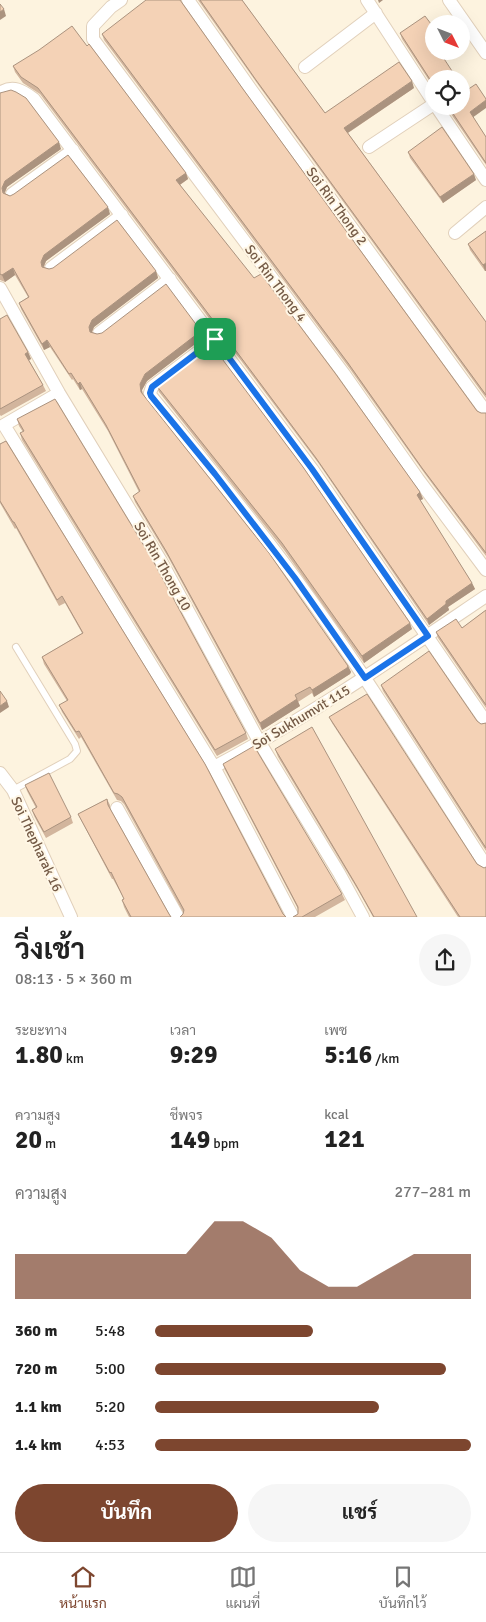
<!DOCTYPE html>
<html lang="th">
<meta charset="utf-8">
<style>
:root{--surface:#fff;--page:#f6f6f6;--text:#222;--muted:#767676;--line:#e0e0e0;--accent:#7d462f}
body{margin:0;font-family:Signika,Sarabun,sans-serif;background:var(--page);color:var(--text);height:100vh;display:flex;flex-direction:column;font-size:19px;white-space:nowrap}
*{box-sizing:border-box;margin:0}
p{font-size:16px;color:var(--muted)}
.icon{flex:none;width:28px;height:28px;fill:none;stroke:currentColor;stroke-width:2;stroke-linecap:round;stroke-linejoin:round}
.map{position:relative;height:917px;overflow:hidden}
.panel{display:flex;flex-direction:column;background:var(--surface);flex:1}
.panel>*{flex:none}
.needle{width:32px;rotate:132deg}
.buttons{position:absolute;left:425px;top:15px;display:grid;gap:10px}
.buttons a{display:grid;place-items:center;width:45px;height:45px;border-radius:50%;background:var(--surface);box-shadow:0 5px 20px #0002;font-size:25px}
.pin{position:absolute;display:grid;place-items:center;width:42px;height:42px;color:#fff;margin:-21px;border-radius:10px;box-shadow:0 2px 8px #0006}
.round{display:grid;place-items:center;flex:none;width:52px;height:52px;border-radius:26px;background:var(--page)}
.head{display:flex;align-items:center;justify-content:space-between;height:85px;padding:0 15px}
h1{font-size:28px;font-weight:700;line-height:38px}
.stats{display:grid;grid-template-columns:repeat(3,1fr);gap:8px;height:85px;padding:5px 15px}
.stats div{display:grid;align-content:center}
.stats b{font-size:25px;font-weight:700}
.stats small{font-size:14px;font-weight:400}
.stats p{font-size:14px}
.chart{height:140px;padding:10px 15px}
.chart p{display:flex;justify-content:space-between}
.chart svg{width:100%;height:90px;margin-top:5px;fill:var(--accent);opacity:.7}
.cta{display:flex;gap:10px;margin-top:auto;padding:10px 15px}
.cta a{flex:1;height:58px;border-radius:30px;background:var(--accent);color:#fff;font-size:20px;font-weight:700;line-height:58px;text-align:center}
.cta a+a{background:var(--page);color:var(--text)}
ul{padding:0 15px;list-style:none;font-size:16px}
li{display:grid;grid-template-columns:80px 60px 1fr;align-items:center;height:38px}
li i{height:12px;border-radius:6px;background:var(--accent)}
.tabs{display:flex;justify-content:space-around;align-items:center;height:70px;border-top:1px solid var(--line);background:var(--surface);font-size:14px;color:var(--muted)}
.tabs a{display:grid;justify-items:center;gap:2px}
.tabs .selected{color:var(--accent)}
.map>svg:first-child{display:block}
</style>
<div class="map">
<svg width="486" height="917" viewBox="0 0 486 917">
<rect width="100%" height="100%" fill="#fdf3df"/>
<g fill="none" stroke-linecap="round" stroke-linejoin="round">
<defs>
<path id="lane" d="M13 790 70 759 77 751 75 744 16 647"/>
<path id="street" d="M121 0 111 7 93 26V39L344 374 418 479 486 570
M188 0 252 91 486 412
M367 0 434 103
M449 0 486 53
M305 67 376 13
M0 93C13 84 23 91 34 99L312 469 486 722
M436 106 486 180
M369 147 434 104
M12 194 73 150
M455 233 486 207
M51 268 122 215
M0 288 59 393 161 561 260 743 339 873 363 917
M99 333 170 279
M215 339 152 387 150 393 151 396C200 456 249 515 295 578 363 671 424 769 486 866
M59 393 4 425 214 767 293 917
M214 767C309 717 397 656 486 596
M0 773 13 790 71 917
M117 808 178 917"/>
</defs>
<use href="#lane" stroke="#e1d0bb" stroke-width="8"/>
<use href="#street" stroke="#e1d0bb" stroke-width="14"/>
<use href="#lane" stroke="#fff" stroke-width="6"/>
<use href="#street" stroke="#fff" stroke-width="12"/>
</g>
<path fill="#d2b59d" d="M198 0H242L325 113 414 88 348 133 486 322V398L259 86Z
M400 33 441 54 454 77 451 79H434V88L402 39Z
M102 34 243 89 477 411 481 413H486V556L425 474 350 369 104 40Z
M13 66 186 173 188 179 180 185 420 492 423 499 420 500 472 583 475 589 448 607 449 610 429 625 319 464 40 94 23 83 15 72Z
M0 93 61 149 7 187 5 193 10 196 110 214 46 261 44 267 49 269 156 271 158 278 94 327 92 332 97 334 203 338 147 381 142 390 143 394 348 666 351 672 350 674 314 697 312 693 298 702 300 706 262 730 168 557 135 502 133 496 139 492 108 431 82 389 80 390 73 379 72 380 50 347 44 350 21 309 19 303 28 297 15 275 5 282 0 280Z
M447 106H461L473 117 486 137V165L449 111Z
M408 152 476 180 443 203 410 158Z
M486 231 485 271 470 250 468 244Z
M0 319 28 352 31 359 29 360 43 385 46 391 1 416 0 415Z
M156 385 412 629 364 663 284 550 159 392Z
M17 419 246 733 248 739 217 756 22 440 20 433 23 432 19 426Z
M6 441 205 764 283 914 286 917H180L183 914V912L124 804 121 801 117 800 81 737 79 739 62 712 59 705 67 701 44 664 42 657 82 633 65 603 59 606 16 528 15 529 0 503V444Z
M486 610V708L438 638 436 632 462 628Z
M381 685 477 721 481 724 486 723V851L383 691Z
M329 717 477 864 484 868 486 917H458L332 723Z
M275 749 417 917H373L359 892 278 757Z
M223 764 342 894 345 900 315 917H293L298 914V909L225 770Z
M25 785 71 817 73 823 46 838 34 816 32 810 36 808 27 791Z
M107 799 110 805V809L169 914 171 917H129L124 907 122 900 124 899 113 879H112L81 820 78 814Z"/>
<path fill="#ab937f" d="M378 0H383L379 3Z
M4 9 6 16 0 20V12Z
M438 51H445L439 55Z
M452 71 454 77 451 79H440Z
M412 81 414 88 346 134 344 128Z
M486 100V108L472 118 470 112Z
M59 142 61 149 7 187 4 194 2 188 5 181Z
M186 173 188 179 178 186 176 180Z
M474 174 476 180 443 203 440 197Z
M108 207 110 214 46 261 43 268 41 262 44 255Z
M486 263V271H485L483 265Z
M13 268 15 275 5 282 2 275Z
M156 271 158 278 94 327 91 334 89 327 92 320Z
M201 331 203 338 147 381 142 390 143 399 141 392 140 384 145 374Z
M47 340 50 347 44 350 42 344Z
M28 352 31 359 27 361 25 354Z
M80 382 82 389 80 390 78 384Z
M420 492 423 499 419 501 417 495Z
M472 583 475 589 448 607 449 610 429 625 427 619 446 601Z
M410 623 412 629 364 663 362 656Z
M348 666 351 672 350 674 314 697 312 690Z
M297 699 300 706 262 730 260 723Z
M7 701 9 707 0 713V706Z"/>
<path fill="#f4d2b6" stroke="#ab937f" d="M146 0H180L243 89 477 411 481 413H486V553L422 468 348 363 102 34Z
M200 0H242L325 113 399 62 412 81 344 128 486 322V395L256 80Z
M0 4 4 9 0 12Z
M425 16 434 28V51H439L452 71 440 79H434L433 84 400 33Z
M72 26 87 46 89 44 186 173 176 180 254 278 261 274 335 373 420 492 417 495 472 583 446 601V604L427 619 316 458 219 328 38 88 21 77 13 66 39 50Z
M476 84 486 99V100L470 112 486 137V163L448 106H461V94Z
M11 90 16 92 26 98 59 142 5 181 2 188 3 193 10 196 14 194 68 155 108 207 44 255 41 262 42 267 49 269 53 268 117 220 156 271 92 320 89 327 90 332 97 334 102 333 166 284 201 331 145 374 140 384 141 392 269 553 348 666 347 668 312 690 310 687 295 695 297 699 260 723 166 551 133 496 140 491 106 425 80 382 78 384 71 373 69 374 47 340 42 344 19 303 29 297 13 268 2 275 0 274V93Z
M442 127 474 174 440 197 408 152Z
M486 231V263L483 265 468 244Z
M7 315 28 352 25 354 43 385 0 409V319Z
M211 344 303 467 410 623 362 656 282 543 156 385Z
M55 399 152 559 246 733 215 750 20 433 24 431 17 419Z
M6 441 205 764 283 914 286 917H180L183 914 184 910 122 797 118 794 114 793 79 731 76 732 59 705 68 700 42 657 83 633 62 596 57 600 14 522H13L0 501V444Z
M486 610V705L436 632 456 619 462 628Z
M429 651 477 721 481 724 486 723V848L381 685Z
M0 691 7 701 0 706Z
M367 694 477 864 484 868 486 867V917H460L329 717Z
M312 727 417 917H374L356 885 275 749Z
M254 746 342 894 302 917H293L298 914V907L223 764Z
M49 773 71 817 44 832 32 810 37 807 25 785Z
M107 799 108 805 169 914 171 917H131L122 900 124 899 111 872 110 873 78 814Z"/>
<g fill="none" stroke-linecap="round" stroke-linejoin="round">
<defs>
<path id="route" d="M215 339 312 469 428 636 365 678 295 578 215 474 151 396 150 393 152 387Z"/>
</defs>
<use href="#route" stroke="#fff" stroke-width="10"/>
<use href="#route" stroke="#1a73e8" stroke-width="6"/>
</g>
<g text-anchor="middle" stroke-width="4" stroke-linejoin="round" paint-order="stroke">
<g font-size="14" fill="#745a46" stroke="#fff7e6">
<text transform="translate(337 206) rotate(54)" y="5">Soi Rin Thong 2</text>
<text transform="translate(276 283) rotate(53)" y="5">Soi Rin Thong 4</text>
<text transform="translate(163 566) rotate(60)" y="5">Soi Rin Thong 10</text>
<text transform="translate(301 717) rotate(-31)" y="5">Soi Sukhumvit 115</text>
<text transform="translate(37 844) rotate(65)" y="5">Soi Thepharak 16</text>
</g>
</g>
</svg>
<div class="buttons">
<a><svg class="needle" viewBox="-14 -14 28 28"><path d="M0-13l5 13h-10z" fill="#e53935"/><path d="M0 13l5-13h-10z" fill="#767676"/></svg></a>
<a><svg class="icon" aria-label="locate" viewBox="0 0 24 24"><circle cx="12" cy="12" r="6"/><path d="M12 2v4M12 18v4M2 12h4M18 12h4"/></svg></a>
</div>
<div class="pin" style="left:215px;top:339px;background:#1e9e55"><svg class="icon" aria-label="arrive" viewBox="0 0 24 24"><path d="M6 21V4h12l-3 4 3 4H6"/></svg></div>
</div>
<section class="panel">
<div class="head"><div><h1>วิ่งเช้า</h1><p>08:13 · 5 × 360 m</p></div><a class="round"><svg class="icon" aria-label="share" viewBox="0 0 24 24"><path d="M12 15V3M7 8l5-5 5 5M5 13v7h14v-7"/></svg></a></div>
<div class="stats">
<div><p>ระยะทาง</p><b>1.80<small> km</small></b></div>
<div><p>เวลา</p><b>9:29</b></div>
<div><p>เพซ</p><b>5:16<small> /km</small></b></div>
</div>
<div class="stats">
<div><p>ความสูง</p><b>20<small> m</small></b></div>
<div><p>ชีพจร</p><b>149<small> bpm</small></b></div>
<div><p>kcal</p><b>121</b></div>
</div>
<div class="chart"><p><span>ความสูง</span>277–281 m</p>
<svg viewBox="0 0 160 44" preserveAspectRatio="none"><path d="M0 44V22L10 22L20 22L30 22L40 22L50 22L60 22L70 6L80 6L90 14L100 30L110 38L120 38L130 30L140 22L150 22L160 22V44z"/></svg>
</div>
<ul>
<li><b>360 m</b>5:48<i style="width:50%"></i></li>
<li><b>720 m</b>5:00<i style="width:92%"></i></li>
<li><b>1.1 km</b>5:20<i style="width:71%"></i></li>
<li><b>1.4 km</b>4:53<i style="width:100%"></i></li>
</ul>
<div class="cta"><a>บันทึก</a><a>แชร์</a></div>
</section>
<nav class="tabs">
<a class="selected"><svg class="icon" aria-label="home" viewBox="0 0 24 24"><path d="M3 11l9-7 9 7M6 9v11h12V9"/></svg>หน้าแรก</a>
<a><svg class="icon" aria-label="map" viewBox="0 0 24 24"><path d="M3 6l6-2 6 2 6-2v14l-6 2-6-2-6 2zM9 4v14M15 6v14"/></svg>แผนที่</a>
<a><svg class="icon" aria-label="saved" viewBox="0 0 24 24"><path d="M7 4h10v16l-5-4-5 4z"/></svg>บันทึกไว้</a>
</nav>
